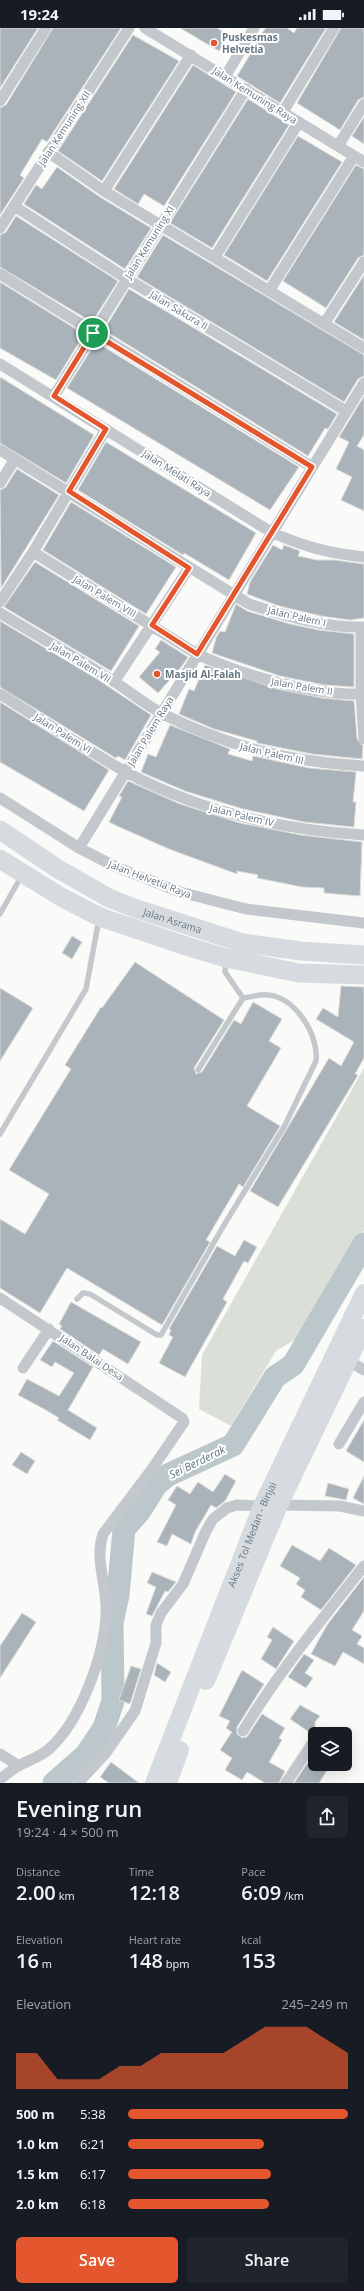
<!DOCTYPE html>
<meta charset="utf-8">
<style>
:root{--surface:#171b24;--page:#20242c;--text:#f1f3f6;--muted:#9ea1a6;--accent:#e4572e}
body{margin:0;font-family:"Open Sans",sans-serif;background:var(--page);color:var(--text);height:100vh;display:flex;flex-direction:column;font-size:15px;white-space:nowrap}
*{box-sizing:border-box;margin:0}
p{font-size:13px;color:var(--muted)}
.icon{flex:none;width:22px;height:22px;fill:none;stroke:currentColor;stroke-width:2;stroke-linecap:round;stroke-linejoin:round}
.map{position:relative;height:1755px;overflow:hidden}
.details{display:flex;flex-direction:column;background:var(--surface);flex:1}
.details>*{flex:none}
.controls{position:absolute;left:308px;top:1699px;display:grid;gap:8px}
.controls a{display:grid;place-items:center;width:44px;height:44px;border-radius:6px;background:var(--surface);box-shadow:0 4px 16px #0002;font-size:20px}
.pin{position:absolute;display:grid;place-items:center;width:34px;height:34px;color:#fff;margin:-17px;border:2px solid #fff;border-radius:50%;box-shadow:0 1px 4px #0007}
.round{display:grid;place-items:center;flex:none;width:42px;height:42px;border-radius:6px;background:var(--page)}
.summary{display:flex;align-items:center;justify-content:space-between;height:68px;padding:0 16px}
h1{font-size:22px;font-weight:600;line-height:30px}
.stats{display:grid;grid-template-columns:repeat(3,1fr);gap:6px;height:68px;padding:4px 16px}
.stats div{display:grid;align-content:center}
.stats b{font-size:20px;font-weight:600}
.stats small{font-size:11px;font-weight:400}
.stats p{font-size:11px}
.chart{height:112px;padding:8px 16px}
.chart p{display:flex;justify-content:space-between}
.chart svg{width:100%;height:72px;margin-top:4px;fill:var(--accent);opacity:.7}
.primary-button{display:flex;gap:8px;margin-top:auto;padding:8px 16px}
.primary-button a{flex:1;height:46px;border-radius:6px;background:var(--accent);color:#fff;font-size:16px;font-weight:600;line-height:46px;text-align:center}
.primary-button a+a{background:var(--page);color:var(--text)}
ul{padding:0 16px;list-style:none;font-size:13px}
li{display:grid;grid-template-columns:64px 48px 1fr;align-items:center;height:30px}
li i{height:10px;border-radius:5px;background:var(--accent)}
.status{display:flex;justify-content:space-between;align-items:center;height:28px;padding:0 20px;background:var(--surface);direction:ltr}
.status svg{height:11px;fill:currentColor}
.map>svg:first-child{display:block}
</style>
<div class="status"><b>19:24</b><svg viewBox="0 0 49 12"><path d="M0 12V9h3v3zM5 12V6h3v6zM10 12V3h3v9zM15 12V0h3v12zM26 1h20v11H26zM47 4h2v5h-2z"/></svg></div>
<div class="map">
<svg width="364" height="1755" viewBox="0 0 364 1755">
<rect width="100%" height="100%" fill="#fafaf8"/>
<path fill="#dadfd7" d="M364 1040V1202L299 1309 276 1323 231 1398 199 1381 202 1327Z"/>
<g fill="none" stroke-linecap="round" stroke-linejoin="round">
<path stroke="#bbc7cb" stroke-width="23" d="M54 1755 86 1727 104 1700 113 1673 112 1595 118 1567 124 1501 139 1484 156 1457 168 1447 233 1417 275 1349 293 1337 364 1216"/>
</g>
<path fill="#aab3b9" stroke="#dcdcda" d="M0 0H38L0 60Z
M53 0H121L47 114 42 111 20 147 24 150 0 187V80L6 77Z
M180 0H217L228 7 219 23Z
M266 0H287L294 5 297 0H326L280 75 237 48 256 17 254 15Z
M341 0H364V69L358 72 340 102 297 75Z
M133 7 179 33 102 153 58 123Z
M193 37 236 64 164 178 144 166 138 176 114 161Z
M248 71 289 97 212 220 170 195Z
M364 89V116L352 108Z
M298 108 342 134 267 253 224 227Z
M356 137 364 141V227L358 230 326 280 283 253Z
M57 139 100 169 151 200 125 241 24 176 36 157 42 161Z
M16 188 118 253 92 294 0 239V207L6 204Z
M163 207 364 327V348L358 351 344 374 137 249Z
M364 247V312L334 294Z
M0 254 84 306 56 352 0 320Z
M129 261 337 386 328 401 325 400 308 428 104 302Z
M96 314 299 439 270 482 67 360Z
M0 349 94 407 66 455 0 415Z
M364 368V407L357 418 364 422V483L341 472 352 449 336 441 349 414 339 409Z
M106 414 256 505 229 552 184 525 183 527 78 462Z
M17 441 59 467 1 560 0 462 6 459Z
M71 474 176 539 146 586 43 522Z
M273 517 282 522 284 517 300 523 298 528 317 532H335L364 536V590L350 592 321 588 279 578 247 566 250 554Z
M35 534 139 598 111 643 4 579Z
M236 576 247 583 290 596 319 602 354 606V659L324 657 280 648 212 625 216 610 220 603 225 604Z
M0 593 97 651 151 687 125 732 118 728 116 730 114 729 0 659Z
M161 612 188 629 182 638 158 665 139 649 160 624 155 621Z
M205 637 277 661 322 670 354 673 357 711 363 718 362 731 312 726 257 715V713L214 701 179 686 189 661 194 663Z
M0 674 109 742 84 783 0 734Z
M170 697 230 721 228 726 252 733 253 728 309 740 356 744 353 774H356L354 799 304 794 243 781 185 763 141 744 148 726 156 729Z
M128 753 180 776 240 795 301 807 362 814 360 868 324 865V860L302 859 257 850 258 847 237 843V846L169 821 117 798 109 794 122 769 119 768Z
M72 908 82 914 72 931 62 925Z
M135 934 224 992 194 1040 196 1046 202 1044 234 992 241 996 253 974 282 991 269 1013 281 1020 247 1078 280 1098 243 1159 239 1156 206 1212 210 1214 162 1297 67 1240 40 1285 0 1260V1191L25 1206 49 1166 9 1142 71 1041 65 1037 101 979 102 980Z
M341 958 364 959V1030L355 1046 358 1047 278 1179 250 1163 329 1030 341 1038 354 1014 316 991 323 980 338 989Z
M0 960 33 980 0 1033Z
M244 1212 257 1219 248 1235 244 1233 223 1271 227 1274 185 1349 159 1335 173 1309 169 1307 171 1302 169 1301 217 1218 235 1228Z
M71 1274 141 1314 128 1336 103 1321 99 1327 60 1301 62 1298 59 1296Z
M53 1313 93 1339 68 1382 97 1400 90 1412 57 1392 59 1390 44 1381 18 1367 27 1351 59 1368 74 1345 55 1334 52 1339 40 1332Z
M364 1392V1434L346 1423Z
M21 1424 35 1433 27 1446 12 1437Z
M225 1446 236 1453 225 1473 216 1480 211 1477 195 1504 191 1516 172 1506 167 1518 157 1514 176 1477 168 1472 177 1458 190 1466 198 1454 213 1464Z
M364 1448V1476L353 1470Z
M328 1455 349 1461 346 1472 325 1468Z
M292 1517 320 1533 329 1520 356 1537 321 1582 301 1569 305 1562 296 1556 300 1550 280 1538Z
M152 1544 176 1554 168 1564 165 1563 152 1588 146 1586 156 1559 147 1555Z
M364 1549V1583L352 1602 362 1608 357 1616 364 1620V1636L343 1624 335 1638 311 1626 327 1597Z
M22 1585 36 1594 0 1650V1618Z
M273 1599 294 1613 276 1641 261 1631 272 1612 267 1609Z
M304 1626 314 1632 305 1645 313 1650 306 1660 288 1649Z
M157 1635 171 1644 165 1654 154 1647Z
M131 1638 141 1641 130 1676 119 1672Z
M242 1642 264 1656 237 1699V1706L242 1710 247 1709 262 1686 285 1700 279 1710 282 1712 269 1734 285 1743 279 1755H265L247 1744 242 1752 225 1742 232 1730 220 1722 232 1704 226 1700 230 1693 219 1688Z
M300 1677 320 1688 315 1694V1706H312L290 1691Z
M315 1724V1736H331L319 1755H294Z
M111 1734 139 1755H109L100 1749Z"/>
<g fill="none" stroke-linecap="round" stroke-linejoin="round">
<path stroke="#c3c8cc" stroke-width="5.5" d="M0 886 22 847
M198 1042 243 970
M0 1106 86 961 99 891
M77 1271 83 1265 90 1266 157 1307H161L224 1197 284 1099 316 1033C319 1008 296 969 268 967 260 966 251 969 243 970L225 944 226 933"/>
<path stroke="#c3c8cc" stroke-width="11" d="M145 0 364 134
M225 49 254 0
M0 73 46 0
M283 84 334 0
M338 118 364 76
M48 124 104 163 364 320
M104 163 191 27
M14 178 127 251 346 383
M0 200 129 0
M215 229 299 94
M0 246 312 439
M269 263 354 128
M324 296 364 234
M0 336 271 504C305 519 328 525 364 529
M54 368 246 61
M0 422 249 576C286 588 325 600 364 599
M0 455 15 431
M33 524 197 626C242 647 314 668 364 666
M0 574 33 524 106 401
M0 585C38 608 77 630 115 654 130 664 146 677 163 686 229 719 290 734 364 738
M361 599V666L364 711
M114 654 189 540
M0 666C42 692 83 720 126 744 199 783 282 802 364 807
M0 770 79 820 116 839 180 864 246 881 364 895
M79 820 364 355
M0 1270 182 1390 184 1394 152 1441 103 1506C94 1533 108 1559 106 1587 104 1628 80 1694 49 1721 42 1728 29 1732 20 1737 13 1741 7 1746 0 1751
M344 1330 364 1342
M23 1340 49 1301
M339 1416 364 1374
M279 1477 340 1478 364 1483
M243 1703C278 1645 322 1591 364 1538
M0 1726 19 1738
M78 1755 105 1726 135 1683 156 1615V1597L161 1585 183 1556 206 1503 213 1491 227 1480 237 1477 262 1478
M286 1755 314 1713"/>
<g stroke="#d6dbdf" stroke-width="18">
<path d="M206 1653 279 1477 364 1300"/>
<path id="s1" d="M154 1755 262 1478 364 1265"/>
<path d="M168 1755 180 1722"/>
</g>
<g stroke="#d6dbdf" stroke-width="19">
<path id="s2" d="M0 802 58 841 109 870 137 881 243 915 301 923 364 927"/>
<path d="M0 831 61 869 100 889 189 919 226 930 299 945 364 947"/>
</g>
</g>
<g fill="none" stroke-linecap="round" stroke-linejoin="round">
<defs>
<path id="route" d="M93 305 312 439 197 626 152 597 189 540 69 463 106 401 54 368Z"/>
</defs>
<use href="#route" stroke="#fff" stroke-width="8"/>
<use href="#route" stroke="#e4572e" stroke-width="5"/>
</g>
<g fill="#e4572e" stroke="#fff" stroke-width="1.5">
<circle cx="214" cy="15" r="4"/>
<circle cx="157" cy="646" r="4"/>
</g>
<g text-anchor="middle" stroke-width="4" stroke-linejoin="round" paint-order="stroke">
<g font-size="10" font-weight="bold" fill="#657683" stroke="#fff" text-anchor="start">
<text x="222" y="13">Puskesmas<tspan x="222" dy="12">Helvetia</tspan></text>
<text x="165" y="650">Masjid Al-Falah</text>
</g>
<g font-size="10" fill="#657683" stroke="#fff">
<text transform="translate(255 67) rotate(32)" y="4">Jalan Kemuning Raya</text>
<text transform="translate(64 100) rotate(-57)" y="4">Jalan Kemuning XII</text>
<text transform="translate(149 214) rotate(-58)" y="4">Jalan Kemuning XI</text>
<text transform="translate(179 282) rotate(31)" y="4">Jalan Sakura II</text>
<text transform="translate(177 445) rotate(32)" y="4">Jalan Melati Raya</text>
<text transform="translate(105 568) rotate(31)" y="4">Jalan Palem VIII</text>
<text transform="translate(297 588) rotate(13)" y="4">Jalan Palem I</text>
<text transform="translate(81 634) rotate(31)" y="4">Jalan Palem VII</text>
<text transform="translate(302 658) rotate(10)" y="4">Jalan Palem II</text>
<text transform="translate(150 703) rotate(-59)" y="4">Jalan Palem Raya</text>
<text transform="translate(63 705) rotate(32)" y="4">Jalan Palem VI</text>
<text transform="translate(272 725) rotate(13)" y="4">Jalan Palem III</text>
<text transform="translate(242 787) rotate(14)" y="4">Jalan Palem IV</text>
<text transform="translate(150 851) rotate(21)" y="4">Jalan Helvetia Raya</text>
<text dy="4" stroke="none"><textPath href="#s2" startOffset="196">Jalan Asrama</textPath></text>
<text transform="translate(92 1329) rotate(34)" y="4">Jalan Balai Desa</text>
<text dy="4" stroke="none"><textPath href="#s1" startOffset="267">Akses Tol Medan - Binjai</textPath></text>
</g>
<g font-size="11" font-style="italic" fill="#60757c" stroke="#fff">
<text transform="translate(197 1434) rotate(-26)" y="4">Sei Berderak</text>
</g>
</g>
</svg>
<div class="controls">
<a><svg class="icon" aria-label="layers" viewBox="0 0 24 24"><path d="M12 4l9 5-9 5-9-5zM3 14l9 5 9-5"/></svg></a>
</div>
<div class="pin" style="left:93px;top:305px;background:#1e9e55"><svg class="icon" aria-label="arrive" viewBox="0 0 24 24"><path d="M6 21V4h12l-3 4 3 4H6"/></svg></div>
</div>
<section class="details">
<div class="summary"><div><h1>Evening run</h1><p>19:24 · 4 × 500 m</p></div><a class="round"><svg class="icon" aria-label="share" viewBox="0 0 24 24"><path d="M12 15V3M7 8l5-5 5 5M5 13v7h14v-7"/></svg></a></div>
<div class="stats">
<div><p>Distance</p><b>2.00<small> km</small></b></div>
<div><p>Time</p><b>12:18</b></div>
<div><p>Pace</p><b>6:09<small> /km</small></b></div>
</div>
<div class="stats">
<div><p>Elevation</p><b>16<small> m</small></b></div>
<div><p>Heart rate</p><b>148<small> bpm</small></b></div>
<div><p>kcal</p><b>153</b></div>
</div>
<div class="chart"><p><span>Elevation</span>245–249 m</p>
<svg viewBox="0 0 160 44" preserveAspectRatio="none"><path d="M0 44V22L10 22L20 38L30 38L40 38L50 30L60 30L70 22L80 22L90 22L100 22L110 14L120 6L130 6L140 6L150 14L160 22V44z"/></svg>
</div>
<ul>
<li><b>500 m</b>5:38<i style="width:100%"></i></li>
<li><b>1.0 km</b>6:21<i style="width:62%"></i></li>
<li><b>1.5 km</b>6:17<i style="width:65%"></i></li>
<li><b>2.0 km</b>6:18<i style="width:64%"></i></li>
</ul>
<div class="primary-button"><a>Save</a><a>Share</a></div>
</section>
